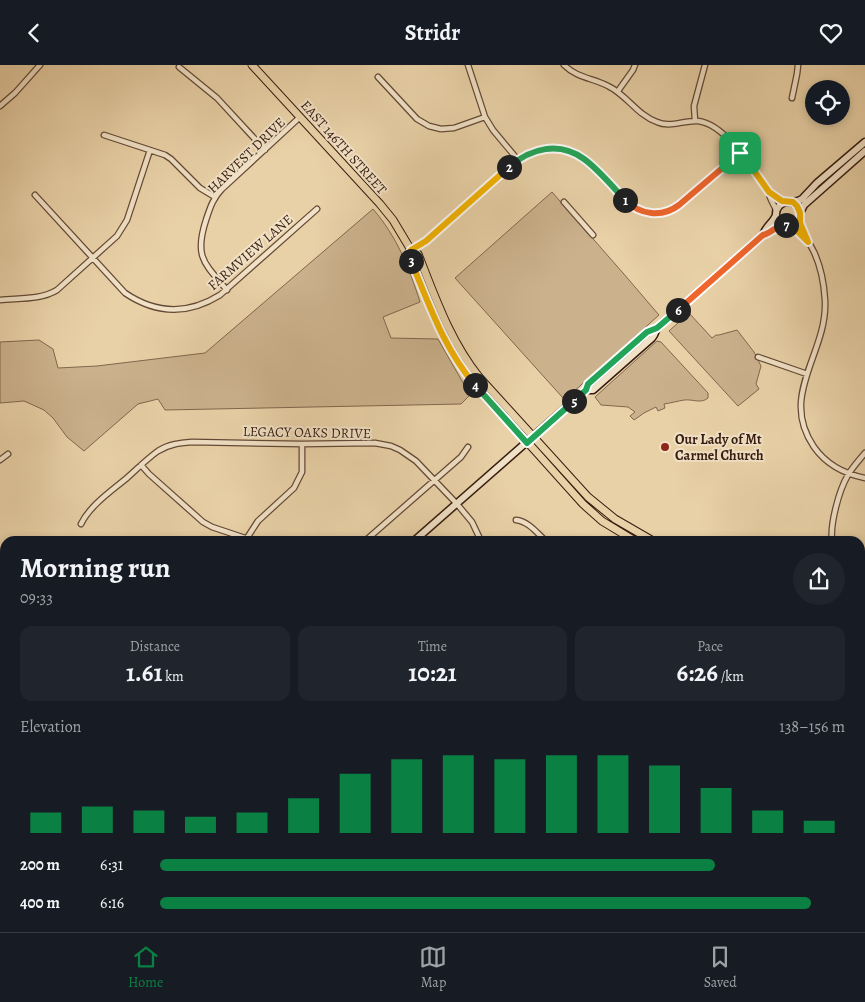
<!DOCTYPE html>
<meta charset="utf-8">
<style>
:root{--surface:#171b24;--page:#20242c;--text:#f1f3f6;--muted:#9ea1a6;--line:#363941;--accent:#0b8043}
body{margin:0;font-family:Alegreya,serif;background:var(--page);color:var(--text);height:100vh;display:flex;flex-direction:column;font-size:19px;white-space:nowrap}
*{box-sizing:border-box;margin:0}
p{font-size:16px;color:var(--muted)}
.icon{flex:none;width:28px;height:28px;fill:none;stroke:currentColor;stroke-width:2;stroke-linecap:round;stroke-linejoin:round}
.map{position:relative;flex:1;overflow:hidden}
.side{position:absolute;left:0px;top:471px;width:865px;height:396px;display:flex;flex-direction:column;background:var(--surface);border-radius:15px 15px 0 0;box-shadow:0 2px 8px #0003}
.side>*{flex:none}
.buttons{position:absolute;left:805px;top:15px;display:grid;gap:10px}
.buttons a{display:grid;place-items:center;width:45px;height:45px;border-radius:50%;background:var(--surface);box-shadow:0 2px 8px #0003;font-size:25px}
.pin{position:absolute;display:grid;place-items:center;width:42px;height:42px;color:#fff;margin:-21px;border-radius:10px;box-shadow:0 2px 8px #0006}
.km{position:absolute;width:25px;height:25px;margin:-12px;border-radius:50%;background:#222;color:#fff;font-size:14px;line-height:25px;text-align:center}
.round{display:grid;place-items:center;flex:none;width:52px;height:52px;border-radius:26px;background:var(--page)}
.summary{display:flex;align-items:center;justify-content:space-between;height:85px;padding:0 20px}
h1{font-size:28px;font-weight:700;line-height:38px}
.figures{display:grid;grid-template-columns:repeat(3,1fr);gap:8px;height:85px;padding:5px 20px}
.figures div{display:grid;align-content:center;border-radius:12px;background:var(--page);text-align:center}
.figures b{font-size:25px;font-weight:700}
.figures small{font-size:14px;font-weight:400}
.figures p{font-size:14px}
.chart{height:140px;padding:10px 20px}
.chart p{display:flex;justify-content:space-between}
.chart svg{width:100%;height:90px;margin-top:5px;stroke:var(--accent);stroke-width:6}
ul{padding:0 20px;list-style:none;font-size:16px}
li{display:grid;grid-template-columns:80px 60px 1fr;align-items:center;height:38px}
li i{height:12px;border-radius:6px;background:var(--accent)}
header{display:flex;justify-content:space-between;align-items:center;height:65px;padding:0 20px;background:var(--surface);font-size:22px;font-weight:700}
.dock{display:flex;justify-content:space-around;align-items:center;height:70px;border-top:1px solid var(--line);background:var(--surface);font-size:14px;color:var(--muted)}
.dock a{display:grid;justify-items:center;gap:2px}
.dock .selected{color:var(--accent)}
.map>svg:first-child{display:block}
</style>
<header><svg class="icon" aria-label="back" viewBox="0 0 24 24"><path d="M15 5l-7 7 7 7"/></svg>Stridr<svg class="icon" aria-label="heart" viewBox="0 0 24 24"><path d="M12 20l-8-8c-3-5 5-10 8-4 3-6 11-1 8 4z"/></svg></header>
<div class="map">
<svg width="865" height="867" viewBox="0 0 865 867">
<rect width="100%" height="100%" fill="#e9d1a7"/>
<filter id="stains"><feTurbulence type="fractalNoise" baseFrequency=".004" numOctaves="4"/><feColorMatrix values="0 0 0 0 .2 0 0 0 0 .09 0 0 0 0 .02 0 0 0 .5 -.17"/></filter>
<radialGradient id="worn" r=".72"><stop offset=".6" stop-color="#630" stop-opacity="0"/><stop offset="1" stop-color="#630" stop-opacity=".3"/></radialGradient>
<path fill="#cbb28d" stroke="#80674e" d="M552 127 623 208 659 250 571 329 563 333 455 213Z
M373 144C397 172 409 202 420 237L383 252 391 273 438 274 470 330 461 339 165 345 158 334 138 339 84 386 67 372 53 353 44 345 24 336 0 338V277L39 275 53 284 58 303 97 301 205 288Z
M689 248 712 273 716 270H719L737 265 754 287 761 301 756 319 759 324 738 341 669 266Z
M657 276 661 277 708 328V333C701 339 693 334 684 335 678 336 671 338 664 339L665 343 658 346 656 342 644 348 634 355 630 351 635 347 628 342 601 340 595 332Z"/>
<path fill="#ac9374" stroke="#7d634c" d="M0 616 5 618V669L0 672Z"/>
<g fill="none" stroke-linecap="round" stroke-linejoin="round">
<defs>
<path id="street" d="M468 0 485 52 493 65 518 95
M564 0C577 13 593 13 608 21 627 30 637 50 657 57 670 63 684 55 698 56 726 59 754 106 769 127 769 134 774 139 776 145
M179 2 217 33 265 85
M378 12 417 54 429 61 441 64 454 63 485 52
M618 26 633 5 635 0
M792 33 797 9 798 0
M0 41 15 28 40 0
M695 56 694 41 705 0
M104 70 165 90 171 94 200 123 215 132
M769 127C775 130 778 136 786 137
M35 130 125 228C156 249 188 250 220 230L317 144
M564 137 593 170
M800 152C799 162 809 177 814 187 821 202 824 218 825 235 828 288 778 330 814 382 826 399 845 409 865 413
M790 160 796 164 807 176
M411 185 426 176 515 97C525 89 538 84 551 84 562 84 574 87 583 93 613 113 632 166 676 143L740 87
M227 225C204 198 194 192 206 155 210 143 213 133 222 124L300 52
M0 235C19 233 41 235 57 225L117 171 127 155 150 85
M758 292 807 309
M0 395 8 389
M141 400 149 409 203 457 212 462 254 476
M516 455C528 456 537 468 546 476
M81 459C90 440 113 425 128 412 138 403 148 393 158 386 169 379 180 378 192 377L302 379 375 378 391 381 400 385 416 396 457 439 472 457 481 476
M247 473 258 456 294 423 302 407V379
M365 476 461 392 468 382
M832 476C830 459 839 425 848 410 852 403 859 395 865 388
M860 529 865 531
M0 715H5
M860 772 865 768
M136 862 140 867
M642 862 643 867
M530 867 537 862"/>
<path id="secondary" d="M776 149a12 12 0 1 1 24 0a12 12 0 1 1-24 0Z
M790 137 798 136 802 134 817 118 865 77
M800 148 804 140 865 86
M763 170C765 162 773 158 776 150
M586 325H593L652 273 654 270 657 263
M414 476 586 325 588 319 647 267 657 263 763 170C771 168 775 161 784 160
M0 571 5 574
M0 839 5 835"/>
<path id="primary" d="M252 0 380 139 393 155 411 185 418 189C435 232 450 276 479 312L588 432 615 454 653 476
M411 185 410 193C427 234 441 275 468 311L583 439 602 456 635 476
M860 661 865 666
M860 673 865 679"/>
</defs>
<use href="#street" stroke="#634936" stroke-width="7"/>
<use href="#secondary" stroke="#361c10" stroke-width="9"/>
<use href="#primary" stroke="#361c10" stroke-width="9"/>
<use href="#street" stroke="#f1e1c6" stroke-width="4.5"/>
<use href="#secondary" stroke="#f1e1c6" stroke-width="6"/>
<use href="#primary" stroke="#e9d1a7" stroke-width="7"/>
</g>
<g fill="none" stroke-linecap="round" stroke-linejoin="round">
<defs>
<path id="split-1" d="M625 135C640 150 662 153 679 140L740 88"/>
<path id="split-2" d="M509 102C531 83 559 76 584 94 598 104 613 122 625 135"/>
<path id="split-3" d="M411 196 410 193 411 185 426 176 509 102"/>
<path id="split-4" d="M411 196C429 239 444 284 475 320"/>
<path id="split-5" d="M475 320 527 378 574 336"/>
<path id="split-6" d="M574 336 586 325 588 319 647 267 657 263 678 245"/>
<path id="split-7" d="M678 245 763 170C772 168 776 160 786 160"/>
<path id="split-8" d="M740 88 750 100 769 127 782 136 793 137 797 141 800 148V158L808 177 793 162 790 160H786"/>
</defs>
<use href="#split-1" stroke="#fff" stroke-width="10"/>
<use href="#split-2" stroke="#fff" stroke-width="10"/>
<use href="#split-3" stroke="#fff" stroke-width="10"/>
<use href="#split-4" stroke="#fff" stroke-width="10"/>
<use href="#split-5" stroke="#fff" stroke-width="10"/>
<use href="#split-6" stroke="#fff" stroke-width="10"/>
<use href="#split-7" stroke="#fff" stroke-width="10"/>
<use href="#split-8" stroke="#fff" stroke-width="10"/>
<use href="#split-1" stroke="#f0652b" stroke-width="6"/>
<use href="#split-2" stroke="#22a559" stroke-width="6"/>
<use href="#split-3" stroke="#f5b400" stroke-width="6"/>
<use href="#split-4" stroke="#f5b400" stroke-width="6"/>
<use href="#split-5" stroke="#22a559" stroke-width="6"/>
<use href="#split-6" stroke="#22a559" stroke-width="6"/>
<use href="#split-7" stroke="#f0652b" stroke-width="6"/>
<use href="#split-8" stroke="#f5b400" stroke-width="6"/>
</g>
<circle fill="#8f2418" stroke="#f1e1c6" stroke-width="2" cx="665" cy="382" r="5"/>
<g text-anchor="middle" stroke-width="4" stroke-linejoin="round" paint-order="stroke">
<g font-size="14" fill="#361c10" stroke="#f1e1c6">
<text transform="translate(344 82) rotate(48)" y="5">EAST 146TH STREET</text>
<text transform="translate(246 90) rotate(-44)" y="5">HARVEST DRIVE</text>
<text transform="translate(250 187) rotate(-41)" y="5">FARMVIEW LANE</text>
<text transform="translate(307 367) rotate(1)" y="5">LEGACY OAKS DRIVE</text>
</g>
<g font-size="14" font-weight="bold" fill="#361c10" stroke="#f1e1c6" text-anchor="start">
<text x="675" y="379">Our Lady of Mt<tspan x="675" dy="16">Carmel Church</tspan></text>
</g>
</g>
<rect width="100%" height="100%" filter="url(#stains)"/>
<rect width="100%" height="100%" fill="url(#worn)"/>
</svg>
<div class="buttons">
<a><svg class="icon" aria-label="locate" viewBox="0 0 24 24"><circle cx="12" cy="12" r="6"/><path d="M12 2v4M12 18v4M2 12h4M18 12h4"/></svg></a>
</div>
<div class="pin" style="left:740px;top:88px;background:#1e9e55"><svg class="icon" aria-label="arrive" viewBox="0 0 24 24"><path d="M6 21V4h12l-3 4 3 4H6"/></svg></div>
<b class="km" style="left:625px;top:135px">1</b>
<b class="km" style="left:509px;top:102px">2</b>
<b class="km" style="left:411px;top:196px">3</b>
<b class="km" style="left:475px;top:320px">4</b>
<b class="km" style="left:574px;top:336px">5</b>
<b class="km" style="left:678px;top:245px">6</b>
<b class="km" style="left:786px;top:160px">7</b>
<section class="side">
<div class="summary"><div><h1>Morning run</h1><p>09:33</p></div><a class="round"><svg class="icon" aria-label="share" viewBox="0 0 24 24"><path d="M12 15V3M7 8l5-5 5 5M5 13v7h14v-7"/></svg></a></div>
<div class="figures">
<div><p>Distance</p><b>1.61<small> km</small></b></div>
<div><p>Time</p><b>10:21</b></div>
<div><p>Pace</p><b>6:26<small> /km</small></b></div>
</div>
<div class="chart"><p><span>Elevation</span>138–156 m</p>
<svg viewBox="0 0 160 44" preserveAspectRatio="none"><path d="M5 44V34M15 44V31M25 44V33M35 44V36M45 44V34M55 44V27M65 44V15M75 44V8M85 44V6M95 44V8M105 44V6M115 44V6M125 44V11M135 44V22M145 44V33M155 44V38"/></svg>
</div>
<ul>
<li><b>200 m</b>6:31<i style="width:81%"></i></li>
<li><b>400 m</b>6:16<i style="width:95%"></i></li>
</ul>
</section>
</div>
<nav class="dock">
<a class="selected"><svg class="icon" aria-label="home" viewBox="0 0 24 24"><path d="M3 11l9-7 9 7M6 9v11h12V9"/></svg>Home</a>
<a><svg class="icon" aria-label="map" viewBox="0 0 24 24"><path d="M3 6l6-2 6 2 6-2v14l-6 2-6-2-6 2zM9 4v14M15 6v14"/></svg>Map</a>
<a><svg class="icon" aria-label="saved" viewBox="0 0 24 24"><path d="M7 4h10v16l-5-4-5 4z"/></svg>Saved</a>
</nav>
